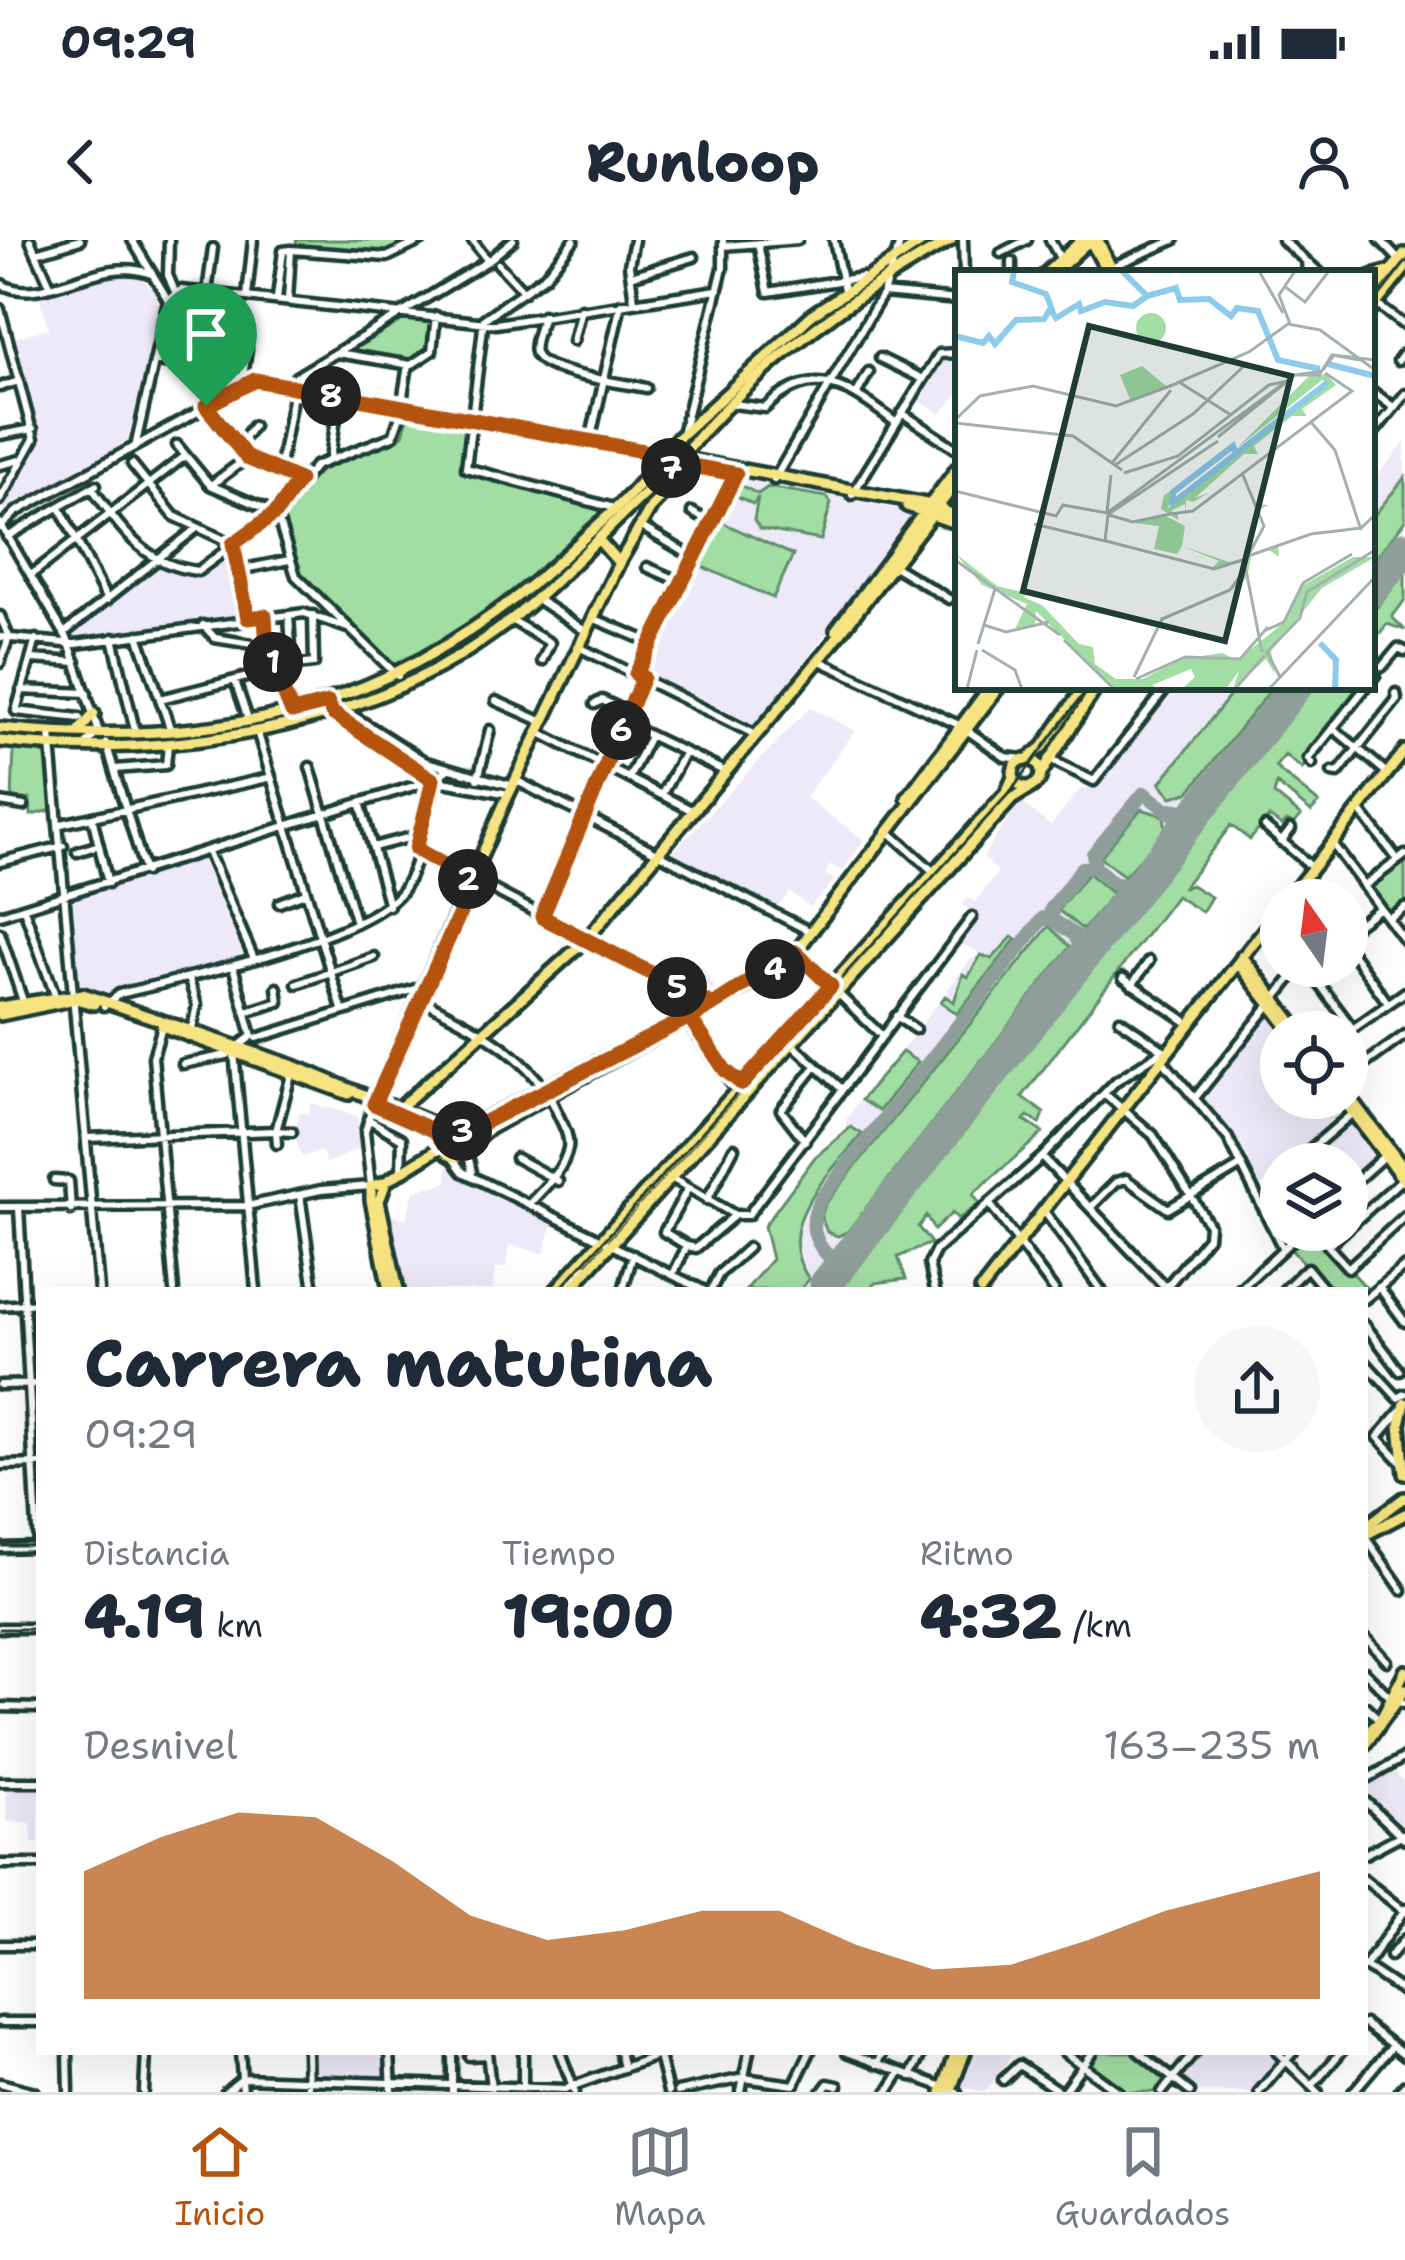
<!DOCTYPE html>
<html lang="es">
<meta charset="utf-8">
<style>
:root{--surface:#fff;--page:#f6f6f7;--text:#1f2937;--muted:#747a83;--line:#e0e1e3;--accent:#b45309}
body{margin:0;font-family:"Shantell Sans",sans-serif;background:var(--page);color:var(--text);height:100vh;display:flex;flex-direction:column;font-size:45px;white-space:nowrap}
*{box-sizing:border-box;margin:0}
p{font-size:39px;color:var(--muted)}
.icon{flex:none;width:66px;height:66px;fill:none;stroke:currentColor;stroke-width:2;stroke-linecap:round;stroke-linejoin:round}
.map{position:relative;flex:1;overflow:hidden}
.panel{position:absolute;left:36px;top:1047px;width:1332px;height:768px;display:flex;flex-direction:column;background:var(--surface);border-radius:0px;box-shadow:0 12px 48px #0002}
.panel>*{flex:none}
.needle{width:78px;rotate:346deg}
.buttons{position:absolute;left:1260px;top:639px;display:grid;gap:24px}
.buttons a{display:grid;place-items:center;width:108px;height:108px;border-radius:50%;background:var(--surface);box-shadow:0 12px 48px #0002;font-size:60px}
.pin{position:absolute;display:grid;place-items:center;width:102px;height:102px;color:#fff;margin:-123px -51px;border-radius:50% 50% 50% 0;rotate:-45deg;box-shadow:0 0 12px #0007}
.pin .icon{rotate:45deg}
.km{position:absolute;width:60px;height:60px;margin:-30px;border-radius:50%;background:#222;color:#fff;font-size:33px;line-height:60px;text-align:center}
.round{display:grid;place-items:center;flex:none;width:126px;height:126px;border-radius:63px;background:var(--page)}
.head{display:flex;align-items:center;justify-content:space-between;height:204px;padding:0 48px}
h1{font-size:66px;font-weight:800;line-height:90px}
.figures{display:grid;grid-template-columns:repeat(3,1fr);gap:18px;height:204px;padding:12px 48px}
.figures div{display:grid;align-content:center}
.figures b{font-size:60px;font-weight:800}
.figures small{font-size:33px;font-weight:400}
.figures p{font-size:33px}
.chart{height:336px;padding:24px 48px}
.chart p{display:flex;justify-content:space-between}
.chart svg{width:100%;height:216px;margin-top:12px;fill:var(--accent);opacity:.7}
.status{display:flex;justify-content:space-between;align-items:center;height:84px;padding:0 60px;background:var(--surface);direction:ltr}
.status svg{height:33px;fill:currentColor}
header{display:flex;justify-content:space-between;align-items:center;height:156px;padding:0 48px;background:var(--surface);font-size:54px;font-weight:800}
.menu{display:flex;justify-content:space-around;align-items:center;height:168px;border-top:3px solid var(--line);background:var(--surface);font-size:33px;color:var(--muted)}
.menu a{display:grid;justify-items:center;gap:6px}
.menu .current{color:var(--accent)}
.map>svg:first-child{display:block}
</style>
<div class="status"><b>09:29</b><svg viewBox="0 0 49 12"><path d="M0 12V9h3v3zM5 12V6h3v6zM10 12V3h3v9zM15 12V0h3v12zM26 1h20v11H26zM47 4h2v5h-2z"/></svg></div>
<header><svg class="icon" aria-label="back" viewBox="0 0 24 24"><path d="M15 5l-7 7 7 7"/></svg>Runloop<svg class="icon" aria-label="person" viewBox="0 0 24 24"><circle cx="12" cy="8" r="4"/><path d="M4 21q1-7 8-7t8 7"/></svg></header>
<div class="map">
<svg width="1405" height="1852" viewBox="0 0 1405 1852">
<rect width="100%" height="100%" fill="#fff"/>
<filter id="ink" filterUnits="userSpaceOnUse"><feTurbulence type="fractalNoise" baseFrequency=".00833" numOctaves="2"/><feDisplacementMap in="SourceGraphic" scale="24" xChannelSelector="R" yChannelSelector="G"/><feConvolveMatrix kernelMatrix="1 2 1 2 8 2 1 2 1" color-interpolation-filters="sRGB"/></filter>
<g filter="url(#ink)">
<path fill="#eee9f8" d="M120 30 137 34 154 51 160 69 127 204 6 271 1 265 39 195 11 99 49 88 38 53Z
M945 117H958V154L941 174 917 159Z
M1405 202V360L1372 403V242Z
M738 239 919 273 755 485 642 430Z
M231 310 241 375 78 399 72 390 161 323 196 335Z
M1172 447H1337L896 1012 906 1039 875 1043 868 1050H748L772 1019 764 986 815 917 848 893 846 880 873 841H879L970 720 982 714 960 703 977 677 962 664 969 658 975 662 998 632 983 617 1012 573 1021 562 1051 586 1079 550 1093 547Z
M810 467 855 491 805 557 864 600 842 631 830 625 825 634 835 640 810 667 790 652 776 670 672 613Z
M202 619 242 712 239 719 99 756 78 749 70 662Z
M662 715 702 727 716 750 703 755 652 731Z
M1271 774 1286 792H1281V858H1337L1347 872 1261 946 1242 907 1204 858Z
M311 863 357 876 361 908 326 923 322 911 301 917 294 893 300 872 308 874Z
M1353 878 1382 915 1347 944V924H1313L1306 917Z
M447 926 554 980 544 1013 509 1005 505 1028 496 1027 492 1050H403L387 974 406 979 414 951 447 942Z
M1390 1528 1405 1542 1403 1590 1365 1554V1542Z
M6 1544H39V1603H32L31 1583 7 1582Z
M312 1812H386L387 1841 312 1839Z
M969 1812H1014L985 1852 957 1846Z
M1199 1812H1272L1279 1820 1253 1852H1199L1182 1836Z"/>
<path fill="#a2dea4" stroke="#608e6c" stroke-width="3" d="M296 0H413L385 15 298 7Z
M399 76 433 79 424 116 406 122 341 112Z
M408 175 467 185 461 231 603 271C538 333 476 385 397 429L300 334 281 272 320 231 403 195Z
M1405 237V281L1372 323V278Z
M738 244 758 254 768 247 827 257 831 263 821 300 760 289 754 280 758 257 753 264 733 254Z
M721 282 793 315 773 358 701 326Z
M1405 331V360L1392 377 1405 390 1387 384 1372 403V373Z
M1237 447H1273L1189 552 1172 557 1160 543Z
M1314 447H1365L1302 529 1285 515 1275 527 1319 563 1311 572 1277 544 1274 554 1301 576 1293 585 1287 581 1282 586 1269 577 1250 600 1231 585 1182 649 1191 645 1211 657 1202 672 1176 656 1022 857 1044 873 1040 884 1028 876 1024 880 1043 893 973 954 980 964 958 979 952 973 934 990 926 976 918 987 931 1003 898 1017 906 1039 875 1043 868 1050H840Z
M14 508 36 509 50 518 56 569 31 575 30 559H12Z
M1141 569 1164 576 1166 591 1124 636 1100 617Z
M1405 617V666L1389 677 1365 646Z
M1088 633 1113 654 1083 690 1058 670Z
M1049 686 1070 707 848 991 838 996 827 992 821 977 825 964Z
M1012 697 1016 699 957 774 941 762 945 756 954 762 963 734 968 737 981 715 992 719Z
M902 812 918 822 879 871 861 860Z
M851 887 862 894C830 934 770 985 809 1039L800 1050H746L772 1019 764 986 815 917Z
M1305 990H1314L1370 1052 1365 1057V1050H1328L1288 1006Z
M1097 1812H1136L1167 1838 1156 1852H1126L1090 1826Z"/>
<g fill="none" stroke-linecap="round" stroke-linejoin="round">
<path stroke="#8f9e9a" stroke-width="14" d="M1171 569 1189 572 1205 562
M1095 627 1122 651 1119 672
M1117 644 1137 645 1148 635
M1053 680 1082 700 1104 691
M1076 698 1082 709 1077 725
M840 1026C815 1008 805 985 822 957L1043 678 1053 680 1051 669 1082 628 1095 627 1093 614 1144 553 1177 578 1171 605"/>
<path stroke="#8f9e9a" stroke-width="33" d="M1372 350 1405 308
M826 1044 1295 447"/>
<defs>
<path id="minor" d="M30 0 50 45
M132 0 168 60 136 203
M169 0 168 35 175 52
M472 0 488 21
M574 0 545 36 484 79 466 228 614 268
M634 0 629 25 634 61
M834 0 844 50
M963 0 964 33
M1050 0 1060 18
M1282 0 1320 33
M1380 0 1400 21
M758 4 768 52 863 37
M723 6 798 0
M291 10 387 17 422 0
M36 13 80 0
M1001 13 1027 0
M1306 21 1307 33
M1012 22V33
M498 24 524 52
M1111 27 1174 0
M631 36 694 17
M0 43C41 70 100 13 151 34
M207 52 213 8
M883 53 958 60
M214 54 207 100 247 109 243 137
M247 56 253 0
M277 58 283 11 291 10
M168 60 181 50 496 84 717 50
M288 60 291 10
M1376 64 1405 86
M0 69 34 199 0 260
M543 75C541 84 532 104 535 113 541 134 625 143 646 148
M573 101 581 69
M337 113 411 125 432 111 436 76
M880 118 923 139
M154 121 657 214
M1398 121 1405 112
M0 147 19 141
M1372 151 1393 167
M857 153 869 132
M733 164 765 168C814 121 850 148 895 182
M206 167 247 218 299 240
M401 168 408 125
M902 173 958 210
M683 190 723 28V0
M0 195 33 189
M1372 195 1405 154
M590 201 621 64
M177 205 210 245 276 273
M236 209 253 186
M330 218 339 158
M132 224 174 276 233 304 248 378
M0 225 20 220
M279 231 296 137 488 21 513 0
M774 240 883 53 901 0
M211 245 247 218
M92 248C122 290 144 325 198 331L276 273 315 226 393 196 403 168
M852 255 939 114 958 113
M60 268 107 360
M692 272 711 283
M276 273 296 336 398 436
M0 283 68 400 99 492 86 504
M640 286 693 317
M0 288 16 272 252 142
M7 297 96 245
M892 325 949 359
M647 327 681 342
M239 330 289 320
M31 335 185 216
M537 359 585 391
M289 375 292 425
M0 376 9 397 0 423
M265 376 267 412 291 469
M595 379 652 403
M511 380 550 403 542 421
M203 385 215 398 264 406
M64 393 197 288
M138 395 170 488
M0 397 76 404 304 373 350 389
M113 398 135 490
M36 399 16 471 80 478
M581 408 756 495
M32 419 76 422
M820 421 961 486 1005 517 1023 519
M277 427 314 423 313 375
M1382 427 1398 408 1405 411
M636 434 739 229
M1372 439 1376 434
M235 441 249 482
M21 450 87 453
M160 459 271 431
M496 461 543 482
M595 464 602 460 628 472
M341 468 426 522 513 546
M331 472 433 540 509 554
M624 483 726 532
M1333 488 1387 533
M257 491 342 769
M50 493 99 1050
M542 494 693 571
M106 503 145 632
M1049 519 1094 541 1167 447
M1312 524 1308 519 1366 447
M310 527 356 683
M115 529 166 525 168 504
M1332 532 1338 533 1397 459 1396 453
M629 538 650 496
M478 539 490 490
M517 541 811 692
M662 554 685 512
M0 562 24 566
M360 562 389 666
M1359 569 1398 620
M92 577 108 643
M61 584 268 538
M1265 587 1313 628
M888 591 934 632
M1281 602 1291 589
M1332 603 1405 701
M373 607 419 595
M416 609 710 764
M77 612 99 605
M208 612 254 719
M0 622 63 606
M1305 637 1324 660
M1364 646 1405 615
M279 663 305 653
M24 669 56 758
M0 675 433 540 447 530
M542 677 642 437
M1389 678 1405 667
M1347 692 1380 668
M0 693 24 764
M1347 706 1387 762
M792 709 880 794
M233 726 252 796
M1306 726 1353 789
M188 737 197 765 192 789
M1123 738 1190 784
M297 744 374 717
M1132 745 1149 721
M420 759C473 787 532 814 557 872 562 884 570 895 568 908 564 930 545 947 530 963
M104 766 119 754C181 739 372 698 404 648 422 619 425 573 433 540
M246 772 279 762 277 748
M689 776 725 831 742 844
M896 776 915 789
M686 780 736 850
M1120 780 1166 812
M162 786 153 817 174 1050
M1347 793 1405 752
M257 798 422 747
M791 803 842 849
M234 812 256 1050
M1163 821 1228 898 1283 1009
M183 824 227 815 252 796
M1347 837 1405 795
M1106 855 1153 895 1209 985 1208 997 1164 1050
M1195 858 1301 726
M368 879 402 899 401 932
M86 898 276 891 291 835
M805 901 781 870 816 826
M277 904 276 891 292 892
M467 911 472 932
M451 916 463 932 703 1050
M1042 917 1166 1048
M516 918 558 941
M1299 919 1355 871
M671 938 735 975
M54 940 69 941 71 970
M1347 949 1384 916
M300 955 314 1050
M707 960 734 908
M989 963 1054 1050
M0 967 247 966 321 950 371 946 365 892 373 864
M19 968 39 1325
M1090 968 1116 942 1126 939 1168 969 1242 925
M1044 971 1101 1050
M1347 989 1402 939
M1346 990 1328 1006 1348 1028 1405 976
M687 1006 696 1008 735 975H748L972 677
M687 1006 664 992 687 950
M673 1034 687 1006
M1379 1047 1405 1082
M563 1050 586 1027
M623 1050 633 1015
M711 1050 719 1034 748 1008
M935 1050 929 1024 936 1010 1042 917 1116 841 1164 810
M1239 1050 1303 990
M1284 1050 1307 1028 1325 1050
M1365 1059 1405 1026
M0 1066 39 1063
M1365 1085 1400 1131
M1365 1122 1398 1158 1405 1154
M0 1145 39 1144
M1401 1170 1378 1197 1404 1225
M0 1225 39 1224
M1365 1297 1402 1350
M0 1308 38 1307
M0 1388H39
M1365 1397 1387 1421
M1365 1432 1392 1459 1405 1463
M1365 1466 1380 1480
M0 1467 39 1468
M1365 1540 1405 1517
M0 1542H39
M1365 1561 1405 1599
M1365 1614 1405 1593
M0 1624H39
M1365 1640 1405 1672
M0 1705H39
M1390 1716 1405 1699
M1365 1726 1405 1753
M1365 1727 1405 1669
M0 1782H39
M1365 1784 1405 1815
M68 1812 69 1852
M240 1812 243 1852
M307 1812 308 1852
M390 1812 392 1852
M487 1812 491 1848
M560 1812 575 1852
M620 1812 624 1828
M847 1812 957 1852
M1064 1812 1119 1852
M1139 1812 1190 1852
M1277 1812 1318 1852
M469 1816 487 1815
M659 1816 668 1852
M877 1824 884 1812
M911 1836 923 1812
M1003 1840 1019 1825 1060 1852
M0 1843 35 1852
M1312 1846 1341 1812
M523 1848V1812
M144 1852 146 1812
M226 1852 243 1838 565 1849 659 1815
M452 1852V1812
M677 1852 744 1838 794 1845 810 1812
M741 1852 749 1812
M822 1852 828 1844 838 1846
M888 1852 900 1833
M1063 1852 1092 1812
M1162 1852 1195 1812
M1259 1852 1293 1812
M1353 1852 1392 1806
M1399 1852 1405 1845"/>
<path id="major" d="M951 0C849 56 755 128 680 218L932 265 958 277
M1090 0 1108 33
M1098 0 1111 28
M1046 33 1082 0
M1054 33 1090 0
M1372 36 1391 31
M1372 53 1405 14
M1372 69 1405 28
M666 209 814 73 925 0
M907 266 958 284
M598 299 619 323
M836 390 958 227
M0 488C228 511 405 467 573 308 602 280 642 250 660 214
M78 492 94 474
M0 501C169 521 371 489 507 383 568 336 616 275 675 227
M1013 533a14 14 0 1 1 28 0a14 14 0 1 1-28 0Z
M1028 519 1043 507 1084 447
M1042 532 1097 447
M907 558 990 447
M1287 660 1405 511
M1242 716 1300 792
M1238 723 1292 792
M0 767 83 754 294 826 453 892
M0 775 75 759 94 764
M162 786 349 854
M1347 854 1405 930
M1342 858 1405 942
M373 864 505 562 619 323 652 266 691 226
M395 872 586 700 828 409 958 241
M403 876 435 891 443 902
M443 904a13 13 0 1 1 26 0a13 13 0 1 1-26 0Z
M459 892 611 815
M468 907 490 888 756 741 795 713 999 447
M386 942 371 946V960L389 1050
M386 942 379 961 398 1050
M382 944 443 906
M556 1050 1006 553 1013 537
M570 1050 1012 559 1033 546
M981 1050 1281 668
M1405 1163 1400 1185 1405 1234
M1365 1287 1404 1258
M1365 1295 1405 1274
M1365 1495 1380 1480 1405 1431
M1365 1505 1405 1449
M942 1852 956 1812
M950 1852 965 1812"/>
</defs>
<use href="#minor" stroke="#1f3d34" stroke-width="15"/>
<use href="#major" stroke="#1f3d34" stroke-width="18"/>
<use href="#minor" stroke="#fff" stroke-width="6"/>
<use href="#major" stroke="#f6e381" stroke-width="9"/>
<path stroke="#1f3d34" stroke-width="3" d="M1372 65 1405 23
M559 1050 1011 551 1089 447
M0 1306H39
M0 1389H39"/>
</g>
</g>
<g fill="none" stroke-linecap="round" stroke-linejoin="round" filter="url(#ink)">
<defs>
<path id="route" d="M206 166 247 218 299 240 276 273 233 304 248 378 265 376 267 412 292 472 328 463 332 473 433 540 416 609 474 642 374 864 435 891 443 902 448 894 479 885 711 766 795 712 831 746 742 844 725 830 690 778 711 766 709 763 542 677 643 437 636 434 736 234 687 225 668 228 660 214 255 140 206 166"/>
</defs>
<use href="#route" stroke="#fff" stroke-width="24"/>
<use href="#route" stroke="#b45309" stroke-width="15"/>
</g>
<g transform="translate(955 30)">
<rect width="420" height="420" fill="#fff"/>
<path d="M181 58a15 15 0 1 1 30 0a15 15 0 1 1-30 0ZM187 96 211 116 176 132 165 105ZM371 104 381 115 347 139 352 146H337L299 176 303 184H289L240 228 254 223 238 232 231 230V243L230 234 216 241 223 244V250L206 239 209 225 226 215 212 239 374 114 367 110 282 178 354 106ZM287 203 300 234 314 235 303 240 309 256V260L293 285 323 276 324 287 314 280 296 287 292 308 276 320 228 341 279 317 291 289 257 298 264 291 227 276 222 284 199 279 204 256 179 253 209 245 230 256 227 276 274 292 289 288 308 257ZM0 283 42 316 75 324 68 327 87 335 124 374 138 377 140 394 161 409H188L226 389 267 383 282 390 326 355 345 317 398 287H420L367 318 316 381 320 404 311 389 278 419 284 401 271 419H227L240 407 236 399 197 415 204 419H159L81 341 80 354 60 359 72 334 27 315Z" fill="#a2dea4"/>
<path fill="none" stroke="#8dcbed" stroke-width="6" d="M59 1 57 12 91 24 98 42M192 26 221 18 225 30 254 29 276 46 282 38 303 41 323 90 365 99M0 66 28 73 34 66 40 74 61 50 89 49 95 39 101 48 124 34 126 41 150 32 178 36 192 26 167 1M373 94 420 106M218 233V222L278 176 281 185M215 235 373 112M365 373 381 390 380 419"/>
<path fill="none" stroke="#a5b1ae" stroke-width="3" d="M304 1 328 43M329 16 350 32 374 1M335 54 324 25 340 1M368 100 379 85 420 90M276 145 224 112 294 82 333 54 365 60 420 100M0 150 25 126 78 116 161 136 223 113M355 151 380 180 406 260M0 153 118 166 167 200M263 167 340 105 368 101M157 193 216 120M160 195 238 144 291 94M169 203 223 186 314 115 333 111M287 203 309 256 293 286M0 221 101 246 108 235 152 243 340 105H364L377 85 405 90M152 242 156 205M155 243 263 171M215 244 238 241 397 121 370 103M154 245 178 252 215 244M79 254 150 271 153 245 164 236M151 271 259 299 291 289M293 286 356 264 406 258 420 245M0 290 105 365M291 300 307 382M29 355 51 362 94 352M309 361 329 352 348 313 397 284M109 370 159 419M23 374 40 319M27 380 60 400 67 419M179 407 207 349 275 320 291 298M325 407 312 382 345 348 352 322 420 280M181 409 230 387 285 389 313 357M12 419 22 380M280 419 310 385M314 419 420 307"/>
<path fill="#1f3d34" fill-opacity="0.15" stroke="#1f3d34" stroke-width="6" d="M134 56 336 106 270 371 68 321Z"/>
<rect width="420" height="420" fill="none" stroke="#1f3d34" stroke-width="6"/>
</g>
</svg>
<div class="buttons">
<a><svg class="needle" viewBox="-14 -14 28 28"><path d="M0-13l5 13h-10z" fill="#e53935"/><path d="M0 13l5-13h-10z" fill="#747a83"/></svg></a>
<a><svg class="icon" aria-label="locate" viewBox="0 0 24 24"><circle cx="12" cy="12" r="6"/><path d="M12 2v4M12 18v4M2 12h4M18 12h4"/></svg></a>
<a><svg class="icon" aria-label="layers" viewBox="0 0 24 24"><path d="M12 4l9 5-9 5-9-5zM3 14l9 5 9-5"/></svg></a>
</div>
<div class="pin" style="left:206px;top:166px;background:#1e9e55"><svg class="icon" aria-label="arrive" viewBox="0 0 24 24"><path d="M6 21V4h12l-3 4 3 4H6"/></svg></div>
<b class="km" style="left:273px;top:422px">1</b>
<b class="km" style="left:468px;top:639px">2</b>
<b class="km" style="left:462px;top:891px">3</b>
<b class="km" style="left:775px;top:729px">4</b>
<b class="km" style="left:677px;top:747px">5</b>
<b class="km" style="left:621px;top:490px">6</b>
<b class="km" style="left:671px;top:228px">7</b>
<b class="km" style="left:331px;top:156px">8</b>
<section class="panel">
<div class="head"><div><h1>Carrera matutina</h1><p>09:29</p></div><a class="round"><svg class="icon" aria-label="share" viewBox="0 0 24 24"><path d="M12 15V3M7 8l5-5 5 5M5 13v7h14v-7"/></svg></a></div>
<div class="figures">
<div><p>Distancia</p><b>4.19<small> km</small></b></div>
<div><p>Tiempo</p><b>19:00</b></div>
<div><p>Ritmo</p><b>4:32<small> /km</small></b></div>
</div>
<div class="chart"><p><span>Desnivel</span>163–235 m</p>
<svg viewBox="0 0 160 44" preserveAspectRatio="none"><path d="M0 44V18L10 11L20 6L30 7L40 16L50 27L60 32L70 30L80 26L90 26L100 33L110 38L120 37L130 32L140 26L150 22L160 18V44z"/></svg>
</div>
</section>
</div>
<nav class="menu">
<a class="current"><svg class="icon" aria-label="home" viewBox="0 0 24 24"><path d="M3 11l9-7 9 7M6 9v11h12V9"/></svg>Inicio</a>
<a><svg class="icon" aria-label="map" viewBox="0 0 24 24"><path d="M3 6l6-2 6 2 6-2v14l-6 2-6-2-6 2zM9 4v14M15 6v14"/></svg>Mapa</a>
<a><svg class="icon" aria-label="saved" viewBox="0 0 24 24"><path d="M7 4h10v16l-5-4-5 4z"/></svg>Guardados</a>
</nav>
